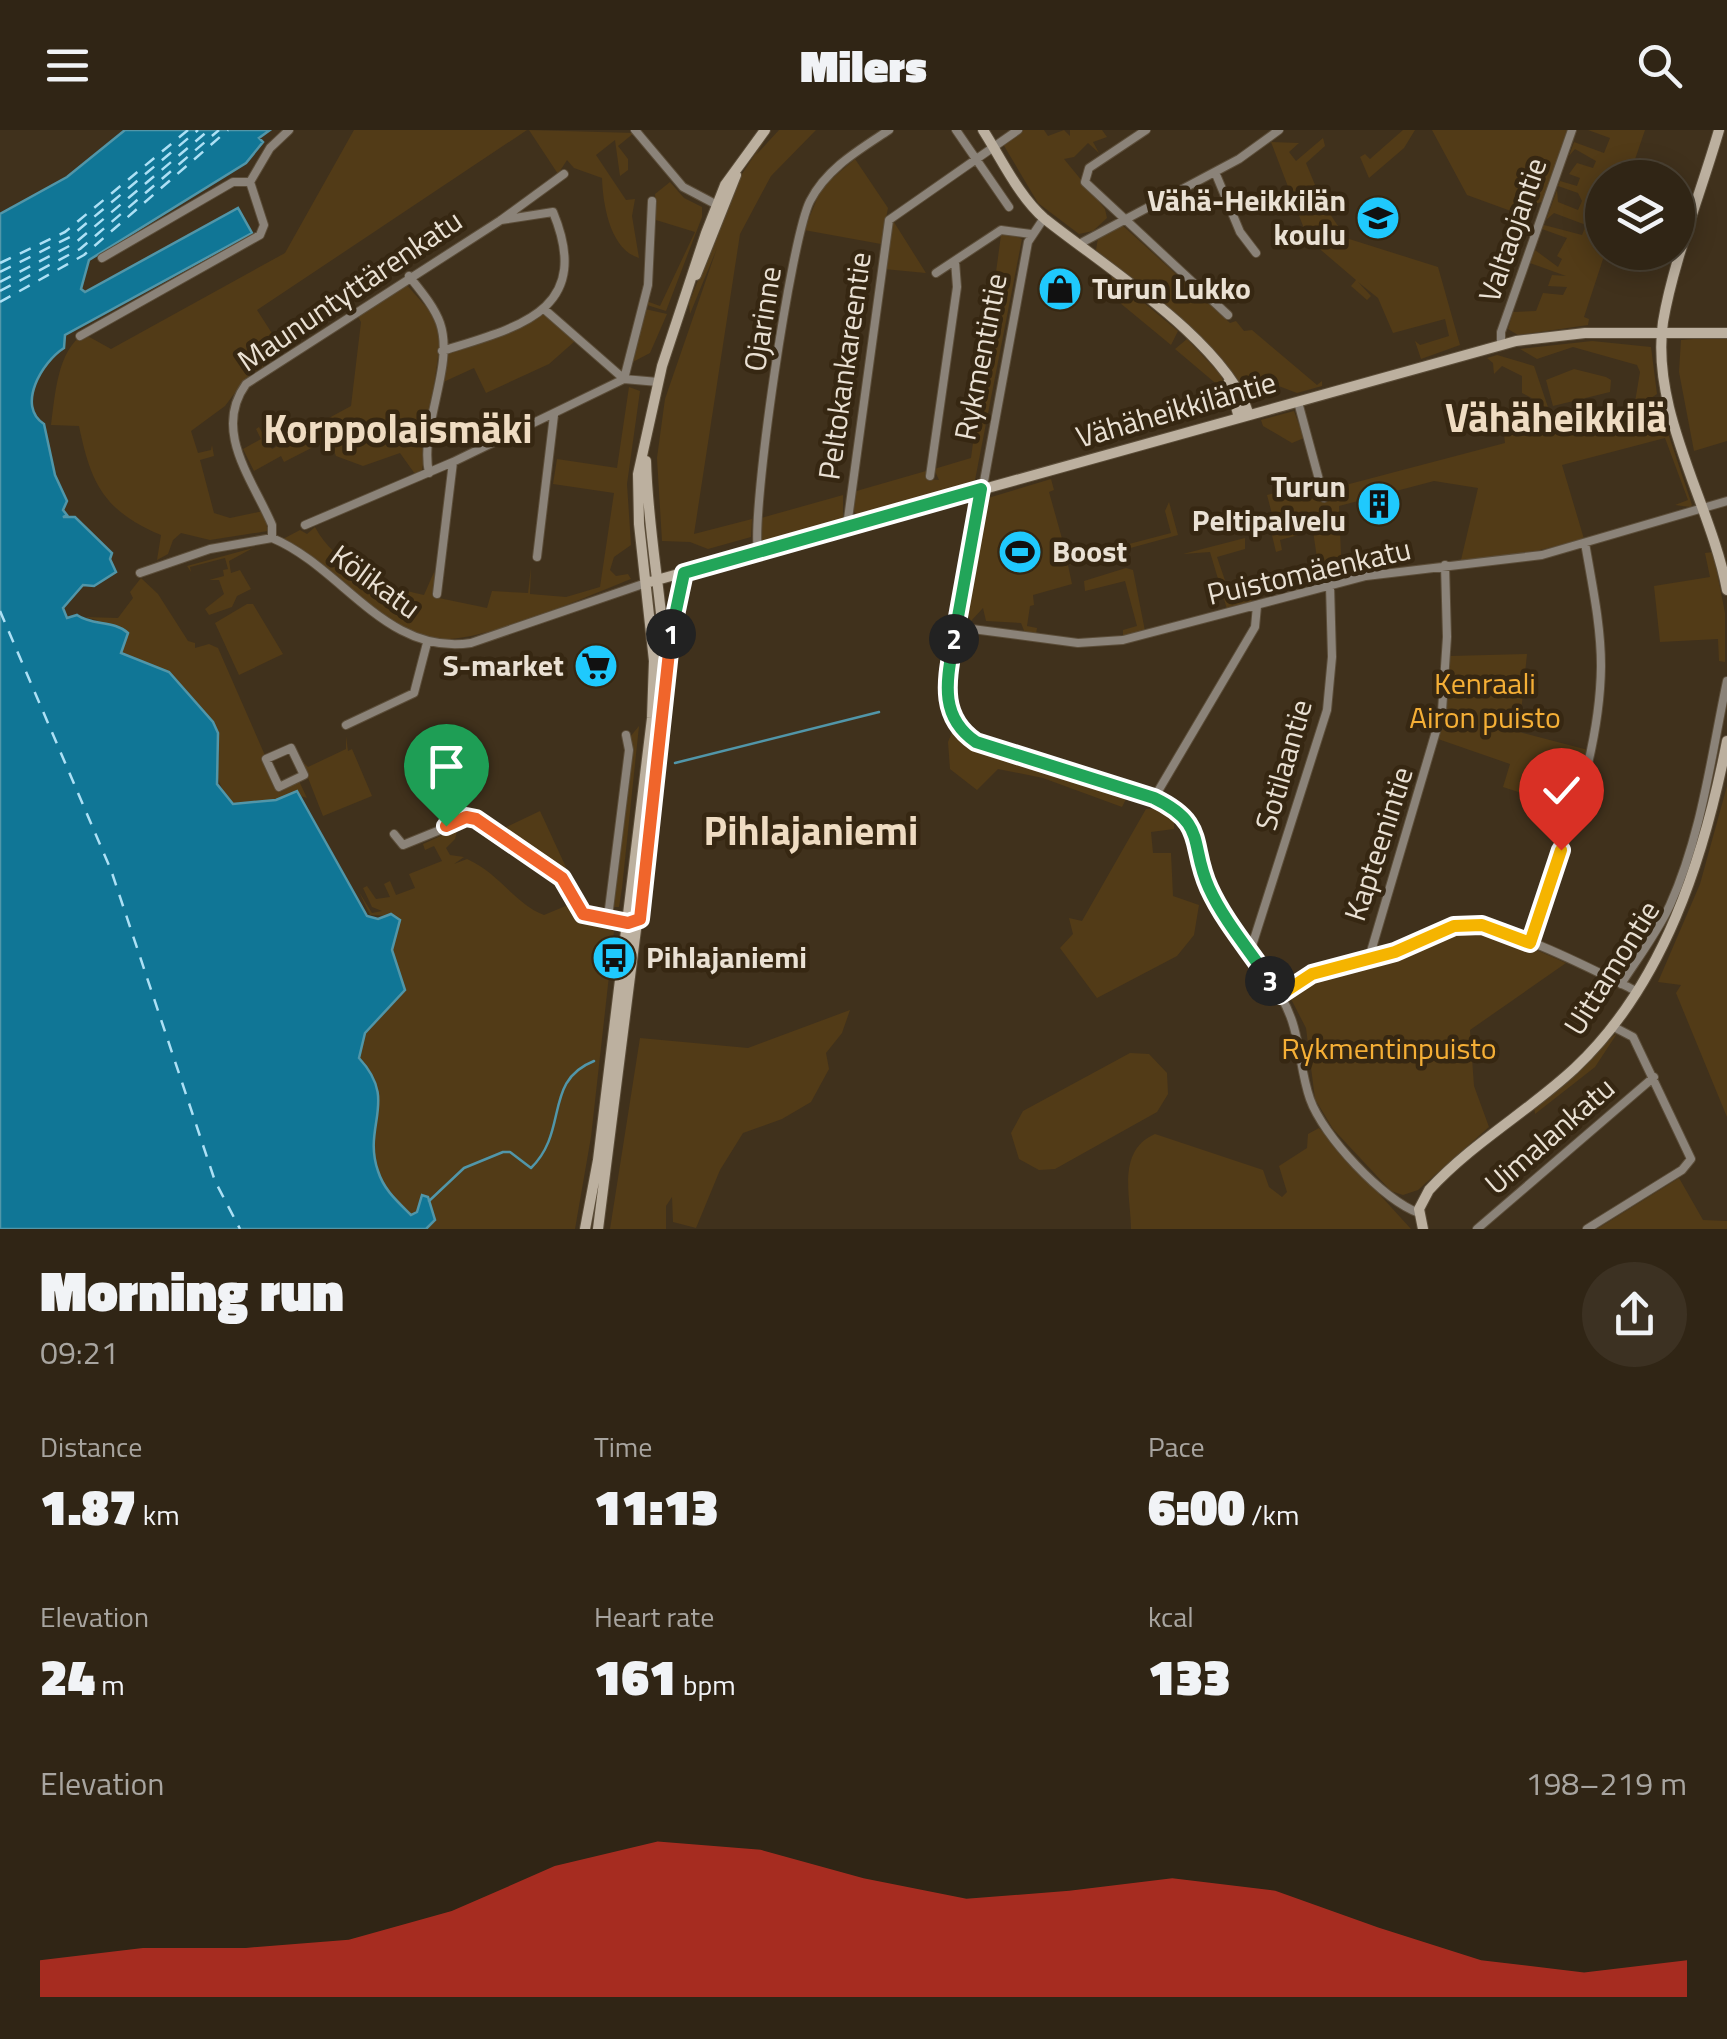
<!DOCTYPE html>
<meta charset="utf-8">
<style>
:root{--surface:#302515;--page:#3c3122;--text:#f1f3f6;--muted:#a8a5a0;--line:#4b4234;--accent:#d93025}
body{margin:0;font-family:"Titillium Web",sans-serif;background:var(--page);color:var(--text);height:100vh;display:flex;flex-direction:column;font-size:38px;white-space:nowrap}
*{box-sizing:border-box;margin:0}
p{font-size:32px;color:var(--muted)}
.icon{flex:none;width:55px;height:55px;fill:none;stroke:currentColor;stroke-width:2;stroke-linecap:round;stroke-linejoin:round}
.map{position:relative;height:1099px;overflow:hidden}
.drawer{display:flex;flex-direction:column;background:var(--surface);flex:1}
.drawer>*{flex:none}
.fabs{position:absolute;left:1585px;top:30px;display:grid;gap:20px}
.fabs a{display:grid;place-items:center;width:110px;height:110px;border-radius:50%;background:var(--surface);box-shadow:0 5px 25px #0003,0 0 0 2px var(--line);font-size:50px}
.pin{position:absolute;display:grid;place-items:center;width:85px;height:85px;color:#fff;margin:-102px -42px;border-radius:50% 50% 50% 0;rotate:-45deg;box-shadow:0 0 10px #0007}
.pin .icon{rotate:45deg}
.km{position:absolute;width:50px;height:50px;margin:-25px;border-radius:50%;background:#222;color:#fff;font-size:28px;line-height:50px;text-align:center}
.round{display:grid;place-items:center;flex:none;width:105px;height:105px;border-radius:52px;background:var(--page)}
.headline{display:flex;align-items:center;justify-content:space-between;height:170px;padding:0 40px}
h1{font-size:55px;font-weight:800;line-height:75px}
.figures{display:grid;grid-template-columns:repeat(3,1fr);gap:15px;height:170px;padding:10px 40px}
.figures div{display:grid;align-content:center}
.figures b{font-size:50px;font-weight:800}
.figures small{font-size:28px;font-weight:400}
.figures p{font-size:28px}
.chart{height:280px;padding:20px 40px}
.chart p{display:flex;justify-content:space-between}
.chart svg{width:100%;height:180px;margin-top:10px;fill:var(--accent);opacity:.7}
header{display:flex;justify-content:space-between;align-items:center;height:130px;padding:0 40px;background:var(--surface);font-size:45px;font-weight:800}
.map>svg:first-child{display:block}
</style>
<header><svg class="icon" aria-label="menu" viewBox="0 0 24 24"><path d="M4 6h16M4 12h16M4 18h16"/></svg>Milers<svg class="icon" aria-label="search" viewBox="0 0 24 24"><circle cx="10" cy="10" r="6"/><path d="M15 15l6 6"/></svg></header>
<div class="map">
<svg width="1727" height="1099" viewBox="0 0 1727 1099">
<rect width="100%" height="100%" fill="#40311c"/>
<path fill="#523b17" d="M354 0H527L257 180 284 222 246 248 225 276 191 301 198 323 211 320 212 315 214 326 200 330 214 383 230 388 263 381 268 401 210 410 181 403 173 410 168 424 157 430 161 405C104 381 91 354 79 296L51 295C55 267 57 220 84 204L111 219 285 123Z
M529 0 634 3 618 16 628 29V40L620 46 615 10 596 25 626 70 635 69 632 86 639 128C610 119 603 75 602 48L574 38 567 30 558 44Z
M771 0 756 25 779 0H816L771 46 740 104 694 404 752 389 751 407 708 419 690 412 662 411 657 328 665 269 717 118 690 184 689 173 738 50Z
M1023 0H1044L1048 6 1064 0 1070 6V0H1102L1107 7 1093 12 1099 23 1088 13 1074 27 1064 29 1105 79 1107 88 1093 101 1079 104 1038 73 1003 14Z
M1403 0H1415L1404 18 1369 48 1360 27 1365 24 1370 29Z
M1432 0H1568L1542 72 1534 74 1530 88 1467 65Z
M1588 0H1645L1629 47 1602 48 1605 123 1584 187 1589 189 1588 195 1518 205 1508 199 1513 182 1536 181 1543 163 1563 165 1567 157 1548 156 1552 145 1566 146 1530 133 1535 120 1558 137 1562 129 1557 126 1567 108 1542 99 1544 95 1582 105 1586 95 1554 83 1546 90 1557 60 1558 72 1578 80 1582 71 1578 63 1558 56 1560 51 1577 56 1580 48 1569 44 1577 33 1593 38 1596 31 1575 19 1569 26 1574 12 1604 23 1610 8Z
M1323 8 1325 16 1306 33 1322 72 1346 108 1438 137 1460 215 1421 229 1415 211 1420 215 1449 206 1445 189 1393 203 1378 168 1358 152 1371 166 1367 170 1351 156 1356 150 1308 109 1271 12 1299 13 1289 22 1296 31Z
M855 29 888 78 881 114 804 100 822 57Z
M670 52 684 68 702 77V87L666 181 647 175 652 143 649 172 660 176 695 102 656 90 655 64Z
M892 89 926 143 884 139Z
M1121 94 1230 193 1236 191 1244 201 1252 200 1317 255 1322 251V256L1297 263 1276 255 1246 266 1218 224 1096 120 1098 108Z
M1006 102 1022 109 975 350 962 358 857 386 851 377 853 362 926 341V349L939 350 934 339 971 328 1001 105Z
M1112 146 1178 201 1171 215 1108 163 1104 147Z
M405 153 436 188 440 213 422 341 415 344 400 323 363 336 336 326 329 309 284 332 281 326 254 341 243 319 261 309 256 299 259 297 272 319 351 276 361 192 357 185Z
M645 179 667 184 650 223 627 235Z
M546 183 575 211 549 234 486 263 474 238 439 254 447 224 522 197Z
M1727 206V311L1694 321 1679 242 1681 210Z
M1187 209 1221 245 1230 271 1164 289 1163 285 1220 270V257L1175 219Z
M1592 211 1651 217 1657 264 1648 270 1650 274 1658 273 1692 375 1690 377 1675 375 1688 370 1665 308 1562 335 1584 409 1524 424 1461 430 1478 358 1434 351 1339 376 1342 449 1304 454 1320 448 1313 401 1280 410 1282 420 1276 422 1271 401 1276 399 1267 365 1316 352 1319 362 1505 313 1502 288 1527 297 1544 294 1541 273 1522 263V246L1502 236 1494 244 1493 233 1487 228 1497 225 1534 236 1554 295 1596 289 1635 272 1640 242 1637 235 1573 217 1537 229 1520 219Z
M1574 239 1606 247 1611 250 1610 262 1553 276 1546 250Z
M629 257 640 261 627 354 631 415 614 427 610 440 616 446 628 444 631 449C584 467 466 522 421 507 381 493 319 435 283 409L300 400 307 404 315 397C335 435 383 457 424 465L434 442V467L487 478 492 461 528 463 531 437 530 464 566 467 600 457 614 363 553 354 557 329 617 338Z
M1294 281 1304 308 1292 313 1263 296 1261 290Z
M1051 349 1054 360 1049 362 1068 430 1171 403 1165 381 1169 372 1178 405 1068 435 1072 454 1033 465 1034 475 1030 476 1027 496 1037 498 1036 504 1025 503 1021 493 986 491 983 478 971 491 965 480 988 368Z
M843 365V387L836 394 776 411 761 410V388Z
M1245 408V419L1217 427 1232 471 1251 466 1252 472 1227 479 1210 422 1183 424Z
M253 418 229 431 231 443 240 440 251 459 237 466 232 477 209 485 205 479 224 464 219 450H209L224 446 223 440 228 439 225 428 190 437 191 442 187 436Z
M1713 422 1725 483V532L1719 531 1718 509 1660 512 1654 456 1710 447 1705 423Z
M1126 438 1133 440 1145 501 1123 506V500L1137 496 1125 451 1085 461 1084 451Z
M141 448 158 464 188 511 195 513V518L209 514 218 518 281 662 299 651 307 668 301 666 306 677 261 670 233 674C203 637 227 634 216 610 201 578 122 524 92 499L97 490 84 487 118 488 133 468 130 462Z
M247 474H253L283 524 239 545 215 493Z
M1527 524 1519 602 1588 620 1571 679 1503 657 1510 634 1438 609 1450 526Z
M639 596 622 758 619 777H614L630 607Z
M953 600 980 619 1127 667 1122 677 1043 648 998 639 977 660 950 639 948 612Z
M346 606 348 621 352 619 372 666 323 686 301 630 308 637 346 619Z
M1727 656V987L1676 863 1681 855 1658 852 1700 754Z
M1160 678 1174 688V699L1151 702 1153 723H1171L1173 766 1199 775 1194 805 1177 826 1097 868 1060 818 1073 804 1069 788 1082 791 1146 679Z
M540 681 570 746 502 699Z
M458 698 455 709 446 718 450 725 464 727 454 734 467 729C499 743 514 773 544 785L568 775 577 790 614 801 591 1007 575 1099H394L320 895 393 786 370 785 359 762 372 783 382 781 372 777 363 758 367 756 376 769 390 767 384 754 390 751 396 765 415 758 409 744 442 731 434 716 425 720 423 714Z
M1456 798 1498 803 1566 833 1470 900 1474 956 1489 997 1418 1060 1403 1065 1391 1061 1333 999 1315 969 1306 898 1290 867 1311 852 1393 826Z
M850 880 842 903 826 923 829 939 811 972 782 989 743 1003 720 1040 696 1098 673 1092 672 1067 666 1076V1099H610L640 908 748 918Z
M1618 902 1595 937 1535 984 1534 976Z
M1130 923 1149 924 1167 943 1168 964 1157 982 1055 1039 1039 1040 1019 1029 1011 1003 1023 981Z
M1319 998 1411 1099H1131C1131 1067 1116 1021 1155 1004L1263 1040 1269 1057 1282 1067 1287 1062 1279 1036 1307 1018 1308 1004Z
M1679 1048 1703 1090 1727 1091V1099H1597Z"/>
<path fill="#107696" stroke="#5196a9" stroke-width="2.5" d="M125 0H270L259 8 263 12 246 33 89 130 81 159 85 162 238 78 252 103 65 205 64 218C42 232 16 276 44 294L55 345 67 371 63 380 67 385 63 387H75L112 423 110 429 116 442 94 456 83 455 63 478 67 488 77 485C92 496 114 490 128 503L121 523 169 542 213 592 218 603 217 654 233 674 276 670 297 661 367 786 378 789 391 784 400 790 392 820 405 860 365 903 359 928C399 971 362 995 378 1041 384 1060 397 1071 411 1085L417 1082 422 1065 428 1067 435 1090 426 1099H0V84L67 47Z"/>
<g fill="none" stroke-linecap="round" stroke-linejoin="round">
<path stroke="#5196a9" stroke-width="2.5" d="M675 633 879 582
M429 1071 464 1038 503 1022H510L531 1038C569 1001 543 951 594 931"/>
<path stroke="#ade0f5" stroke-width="2.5" stroke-dasharray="12 10" stroke-linecap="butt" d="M0 133 65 102 188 0
M0 142 70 107 198 0
M0 152 75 113 209 0
M0 161 80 119 219 0
M0 172 84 125 228 0
M0 481 111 740 215 1051 240 1099"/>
<defs>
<path id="street" d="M635 0 683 57 719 76
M956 0 1009 77
M1146 0 1089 38 1085 52 1228 185
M1215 42 1240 102 1256 123
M1044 88 1028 112 946 558 954 590 977 612C1025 630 1152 655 1184 687 1205 708 1198 734 1209 758 1228 798 1260 829 1281 867 1301 899 1298 935 1310 969 1323 1006 1383 1070 1419 1083
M1081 113 1239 29 1279 0
M102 128 233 52H250
M936 143 1001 100 1031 104
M409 146C420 160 434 176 440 193 455 236 419 296 429 343
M544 179 624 249
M80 206 260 105 264 95 250 52 270 18 289 0
M1501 215V202L1572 0
M442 221C519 197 594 181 553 82L501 90
M624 249 648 155 652 71
M1298 272 1324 368
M930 346 957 157 955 131
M305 395 453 332 624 249 658 252
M847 396 889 90 1018 0
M272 408V395C253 350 212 301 246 254L501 90 564 44
M758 421C751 381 791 108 810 71 827 38 859 20 889 0
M537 427 554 285
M140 443 210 419 272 408C342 437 386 526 471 513L646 453
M437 464 453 332
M957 497 1078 513 1123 510 1366 446 1542 425 1727 371
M346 595 414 563 427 513
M291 618 304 645 279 657 266 629Z
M1154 668 1255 497 1257 476
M394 704 403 715 472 687 562 748 583 783 630 792
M608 787 629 620 626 605
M1530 813C1560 724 1600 631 1601 536 1601 495 1592 454 1585 413
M1250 822 1327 580 1332 527 1330 456
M1369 828 1442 581 1447 507 1445 435
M1621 854C1638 828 1657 803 1670 775 1702 704 1711 626 1727 551
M1281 865C1315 841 1341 837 1381 826 1409 819 1432 799 1461 795 1498 790 1598 842 1634 860
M1477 1099 1654 947
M1587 1099 1682 1040 1691 1029 1633 907 1612 896"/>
<path id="secondary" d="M983 0C1001 28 1019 67 1045 89 1105 137 1226 212 1249 285
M1719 0C1702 59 1673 132 1663 192 1650 282 1711 374 1727 460
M696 145 736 45
M1229 251 1239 288
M646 453 1516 211 1585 203H1727
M668 515 684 443
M585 1099 598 1030 652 588 654 531 639 394 638 344 662 236 706 103 725 55 765 0
M598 1099 666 563C666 485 648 409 646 331
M1423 1099 1419 1079 1429 1060C1472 1013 1529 981 1575 938 1664 854 1704 728 1727 611"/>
</defs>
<use href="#street" stroke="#5b4d39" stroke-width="10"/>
<use href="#secondary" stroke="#5b4d39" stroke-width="12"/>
<use href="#street" stroke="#8b8379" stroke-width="8"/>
<use href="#secondary" stroke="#bcb09f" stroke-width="10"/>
</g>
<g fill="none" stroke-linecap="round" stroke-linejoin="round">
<defs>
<path id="split-1" d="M446 696 466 687 476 689 562 748 583 784 628 793 640 789 671 504"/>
<path id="split-2" d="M671 504 684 443 981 359 954 509"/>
<path id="split-3" d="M954 509C947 550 938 586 976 612L1154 668C1208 694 1189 714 1209 758 1224 791 1250 821 1270 851"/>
<path id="split-4" d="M1270 851 1280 865 1312 844 1395 822 1454 796 1482 795 1530 813 1561 720"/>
</defs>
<use href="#split-1" stroke="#fff" stroke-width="20"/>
<use href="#split-2" stroke="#fff" stroke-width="20"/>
<use href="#split-3" stroke="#fff" stroke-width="20"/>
<use href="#split-4" stroke="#fff" stroke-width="20"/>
<use href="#split-1" stroke="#f0652b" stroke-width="12"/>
<use href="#split-2" stroke="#22a559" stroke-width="12"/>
<use href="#split-3" stroke="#22a559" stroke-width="12"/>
<use href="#split-4" stroke="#f5b400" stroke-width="12"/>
</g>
<defs>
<symbol id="school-disc" viewBox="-11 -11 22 22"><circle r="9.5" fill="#1fc9fd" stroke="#362712"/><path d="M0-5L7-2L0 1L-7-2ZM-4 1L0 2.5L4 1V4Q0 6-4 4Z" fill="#111"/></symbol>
<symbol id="shop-disc" viewBox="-11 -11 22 22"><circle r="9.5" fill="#1fc9fd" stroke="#362712"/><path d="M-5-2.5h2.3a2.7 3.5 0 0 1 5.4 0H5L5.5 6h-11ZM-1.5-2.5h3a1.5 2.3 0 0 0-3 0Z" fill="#111"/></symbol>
<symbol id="building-disc" viewBox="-11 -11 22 22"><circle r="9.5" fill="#1fc9fd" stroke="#362712"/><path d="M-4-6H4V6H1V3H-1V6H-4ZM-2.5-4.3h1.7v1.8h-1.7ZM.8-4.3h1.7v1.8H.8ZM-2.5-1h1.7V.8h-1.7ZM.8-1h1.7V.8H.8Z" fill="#111"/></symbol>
<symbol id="stadium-disc" viewBox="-11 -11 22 22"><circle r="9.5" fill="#1fc9fd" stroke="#362712"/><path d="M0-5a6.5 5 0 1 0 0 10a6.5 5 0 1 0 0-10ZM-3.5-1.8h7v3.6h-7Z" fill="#111"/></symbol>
<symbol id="supermarket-disc" viewBox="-11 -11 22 22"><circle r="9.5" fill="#1fc9fd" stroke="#362712"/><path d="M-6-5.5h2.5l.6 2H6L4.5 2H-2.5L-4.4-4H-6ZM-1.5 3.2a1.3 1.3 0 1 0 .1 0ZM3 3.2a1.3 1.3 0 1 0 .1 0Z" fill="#111"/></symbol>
<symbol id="bus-disc" viewBox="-11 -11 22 22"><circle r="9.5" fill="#1fc9fd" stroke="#362712"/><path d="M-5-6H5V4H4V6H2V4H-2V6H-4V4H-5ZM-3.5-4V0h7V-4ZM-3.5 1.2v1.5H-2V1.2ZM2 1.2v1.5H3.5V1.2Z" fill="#111"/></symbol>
</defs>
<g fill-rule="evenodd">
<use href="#school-disc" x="1353" y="63" width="50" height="50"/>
<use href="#shop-disc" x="1035" y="134" width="50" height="50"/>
<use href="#building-disc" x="1354" y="349" width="50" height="50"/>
<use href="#stadium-disc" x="995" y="397" width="50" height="50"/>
<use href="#supermarket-disc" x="571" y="511" width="50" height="50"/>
<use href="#bus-disc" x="589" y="803" width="50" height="50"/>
</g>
<g text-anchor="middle" stroke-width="9" stroke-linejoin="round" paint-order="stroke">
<g font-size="30" font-weight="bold" fill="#eae1d4" stroke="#362712" text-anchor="end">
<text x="1346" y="81">Vähä-Heikkilän<tspan x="1346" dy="34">koulu</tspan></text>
<text x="1092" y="169" text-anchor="start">Turun Lukko</text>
<text x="1346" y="367">Turun<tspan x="1346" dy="34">Peltipalvelu</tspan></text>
<text x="1052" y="432" text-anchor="start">Boost</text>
<text x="564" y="546">S-market</text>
<text x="646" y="838" text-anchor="start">Pihlajaniemi</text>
</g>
<g font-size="30" fill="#eae1d4" stroke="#362712">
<text transform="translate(1513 100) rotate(-71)" y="10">Valtaojantie</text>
<text transform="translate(350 161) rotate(-34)" y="10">Maununtyttärenkatu</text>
<text transform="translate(763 189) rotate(-81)" y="10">Ojarinne</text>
<text transform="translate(981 227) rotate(-79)" y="10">Rykmentintie</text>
<text transform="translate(845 236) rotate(-82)" y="10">Peltokankareentie</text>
<text transform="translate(1176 280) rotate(-16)" y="10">Vähäheikkiläntie</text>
<text transform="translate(1309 442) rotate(-13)" y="10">Puistomäenkatu</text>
<text transform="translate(375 452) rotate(36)" y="10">Kölikatu</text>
<text transform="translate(1284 635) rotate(-74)" y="10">Sotilaantie</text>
<text transform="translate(1379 714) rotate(-72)" y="10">Kapteenintie</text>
<text transform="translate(1612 838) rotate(-58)" y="10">Uittamontie</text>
<text transform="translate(1550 1006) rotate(-41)" y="10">Uimalankatu</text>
</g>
<g font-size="30" fill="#f5af36" stroke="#362712">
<text x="1485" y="564">Kenraali<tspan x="1485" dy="34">Airon puisto</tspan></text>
<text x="1389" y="929">Rykmentinpuisto</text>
</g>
<g font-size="40" font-weight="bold" fill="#efdcc2" stroke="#362712">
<text x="1556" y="302">Vähäheikkilä</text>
<text x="398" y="313">Korppolaismäki</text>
<text x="811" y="715">Pihlajaniemi</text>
</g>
</g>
</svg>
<div class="fabs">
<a><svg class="icon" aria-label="layers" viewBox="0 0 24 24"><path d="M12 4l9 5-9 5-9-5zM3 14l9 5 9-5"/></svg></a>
</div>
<div class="pin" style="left:446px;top:696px;background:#1e9e55"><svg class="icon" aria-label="arrive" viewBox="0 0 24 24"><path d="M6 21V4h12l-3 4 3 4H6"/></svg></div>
<div class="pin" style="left:1561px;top:720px;background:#d93025"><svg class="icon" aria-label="check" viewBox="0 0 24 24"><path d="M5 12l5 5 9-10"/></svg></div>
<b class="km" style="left:671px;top:504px">1</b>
<b class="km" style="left:954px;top:509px">2</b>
<b class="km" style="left:1270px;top:851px">3</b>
</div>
<section class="drawer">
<div class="headline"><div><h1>Morning run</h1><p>09:21</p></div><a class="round"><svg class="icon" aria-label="share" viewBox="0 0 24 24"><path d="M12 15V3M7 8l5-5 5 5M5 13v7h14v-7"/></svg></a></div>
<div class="figures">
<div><p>Distance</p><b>1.87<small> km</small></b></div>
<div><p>Time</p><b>11:13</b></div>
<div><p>Pace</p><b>6:00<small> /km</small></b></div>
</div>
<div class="figures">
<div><p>Elevation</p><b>24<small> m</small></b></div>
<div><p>Heart rate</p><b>161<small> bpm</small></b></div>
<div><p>kcal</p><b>133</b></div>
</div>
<div class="chart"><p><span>Elevation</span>198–219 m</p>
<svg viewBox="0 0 160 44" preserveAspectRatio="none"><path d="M0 44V35L10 32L20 32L30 30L40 23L50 12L60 6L70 8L80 15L90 20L100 18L110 15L120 18L130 27L140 35L150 38L160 35V44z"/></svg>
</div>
</section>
